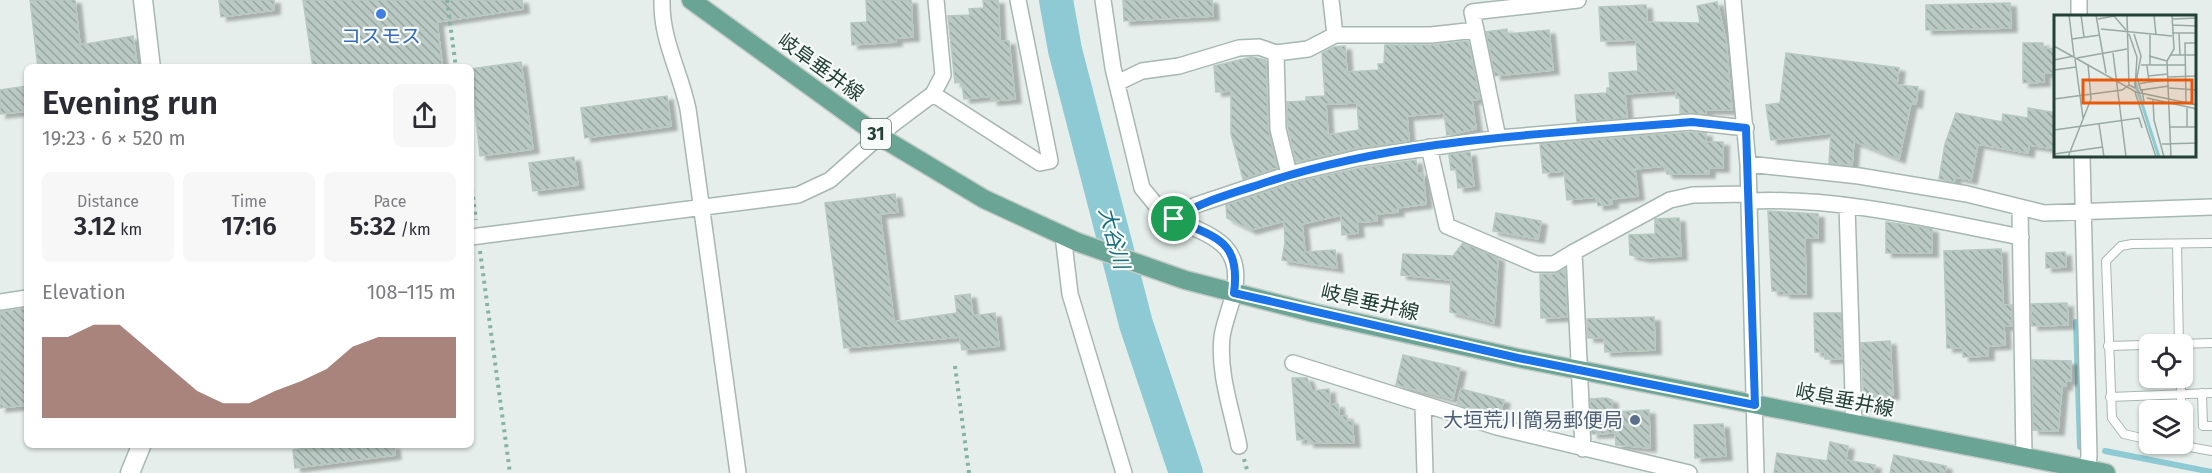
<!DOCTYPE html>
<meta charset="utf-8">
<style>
:root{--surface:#fff;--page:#f7f7f7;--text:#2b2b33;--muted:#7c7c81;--accent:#855146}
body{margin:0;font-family:"Fira Sans","Noto Sans JP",sans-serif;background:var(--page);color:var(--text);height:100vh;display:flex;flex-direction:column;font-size:22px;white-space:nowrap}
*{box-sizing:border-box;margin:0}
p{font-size:20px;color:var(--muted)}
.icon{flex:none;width:33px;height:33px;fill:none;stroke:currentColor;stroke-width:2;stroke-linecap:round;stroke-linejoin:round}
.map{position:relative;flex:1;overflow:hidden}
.side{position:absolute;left:24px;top:64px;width:450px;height:384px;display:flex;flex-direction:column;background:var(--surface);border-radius:9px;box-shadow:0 2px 4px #0004}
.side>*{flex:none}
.buttons{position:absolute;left:2139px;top:334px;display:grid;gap:12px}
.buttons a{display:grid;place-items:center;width:54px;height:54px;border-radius:9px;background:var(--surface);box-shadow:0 2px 4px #0004;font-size:30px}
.pin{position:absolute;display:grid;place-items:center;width:51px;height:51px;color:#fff;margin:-26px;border:3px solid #fff;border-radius:50%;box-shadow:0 2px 6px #0007}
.round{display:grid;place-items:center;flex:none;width:63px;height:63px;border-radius:9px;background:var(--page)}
.head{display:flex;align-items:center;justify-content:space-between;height:102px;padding:0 18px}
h1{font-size:33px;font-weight:600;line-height:45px}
.figures{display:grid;grid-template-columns:repeat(3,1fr);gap:9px;height:102px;padding:6px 18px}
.figures div{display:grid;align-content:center;border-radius:9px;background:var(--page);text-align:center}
.figures b{font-size:26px;font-weight:600}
.figures small{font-size:16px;font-weight:400}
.figures p{font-size:16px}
.chart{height:168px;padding:12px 18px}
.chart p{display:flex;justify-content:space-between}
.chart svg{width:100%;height:108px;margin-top:6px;fill:var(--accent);opacity:.7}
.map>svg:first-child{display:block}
</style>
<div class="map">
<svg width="2212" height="473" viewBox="0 0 2212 473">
<defs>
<pattern id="building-back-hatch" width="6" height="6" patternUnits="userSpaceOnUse" patternTransform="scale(1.5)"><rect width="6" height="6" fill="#bac9c3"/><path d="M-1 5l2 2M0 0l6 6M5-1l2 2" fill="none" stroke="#97a59f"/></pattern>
<filter id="shadow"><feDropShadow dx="6" dy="4" stdDeviation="1.5" flood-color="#0004"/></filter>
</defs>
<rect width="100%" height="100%" fill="#e5eeea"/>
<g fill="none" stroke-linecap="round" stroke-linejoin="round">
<path stroke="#8dcad3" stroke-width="6" d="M2076 322 2080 447
M2105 451 2212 472"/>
<path stroke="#8dcad3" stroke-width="34" d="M1056 0 1065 50 1136 324 1186 473"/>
</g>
<path fill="url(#building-back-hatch)" stroke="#b7c8c1" stroke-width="1.5" fill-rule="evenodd" filter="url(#shadow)" d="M30 0H75L80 45 133 36 137 64 115 68H38Z
M219 0H274V10L221 17Z
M303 0H522L523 9 437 22 442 64 420 68H313Z
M866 0H911L913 37 896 38V42L852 45 851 23 867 22Z
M983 0H998L1000 41H1009L1015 99 992 101 991 96 964 99 962 82 955 83 948 16 970 15 969 9 984 8Z
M1123 0H1212L1213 16 1124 21Z
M1717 2 1726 40 1732 110H1706V114L1680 113V98H1676V90L1625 94 1627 118 1577 122 1575 95 1607 93V88H1610L1609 73 1638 71 1636 40 1601 41 1599 7 1646 5 1647 22 1700 23 1697 6Z
M2010 3 2011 28 1926 30V5Z
M1507 29V34L1549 30 1553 70 1495 76 1486 32Z
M1468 41 1480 99 1472 100 1476 129 1447 135 1444 113 1407 116 1409 141 1356 148 1296 162 1288 128 1287 102 1306 101V97L1325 96 1322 53 1334 47 1345 46 1347 72 1379 70 1378 64H1384L1385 45H1431ZM1357 103 1359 130 1328 135 1326 104Z
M2023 43H2043V49L2056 48V73H2044V82L2023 83Z
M1786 53 1899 68 1897 85 1918 87 1916 104 1911 103 1899 159 1854 141 1852 165 1829 163 1831 133 1771 140 1766 105 1780 103Z
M1252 57 1266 60 1268 129 1277 168 1243 179 1231 134V91L1216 92 1214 66Z
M521 62 533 149 480 156 471 69Z
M27 86V111L0 114V90Z
M667 96 671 126 585 138 581 108Z
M2028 108 2056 113V149L2029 145 2028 153 1978 144 1971 180 1955 177 1954 182 1939 179 1945 144 1956 113 2002 122 2003 114 2028 118Z
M1691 132 1706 133V142H1723V168H1709V174H1667L1664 166 1635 169 1638 196 1612 199V204L1598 206 1596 197 1567 200 1564 171 1543 173 1540 144Z
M1470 152 1474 186 1458 188 1456 169 1451 170 1449 155Z
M574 157 578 185 533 191 529 163Z
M1416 160 1417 173H1423L1426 204 1397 208 1398 212 1376 214 1377 221 1357 222 1358 233 1342 235 1341 215 1302 224 1305 252 1335 250 1337 268 1282 260 1285 243 1284 221 1251 230 1227 218 1226 205 1292 183 1360 168Z
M895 194 898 212 880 214 894 322 957 313 955 296 970 294 973 316 995 313 999 346 962 350 960 337 844 348 825 203Z
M1768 211 1818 214V238H1805L1806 294H1784V291H1772Z
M1496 213 1541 221 1538 239 1493 231Z
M1679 218 1681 256 1644 258 1630 255 1629 235 1655 234V219Z
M1886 222 1932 229V253H1886Z
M1463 243 1498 258 1494 323 1450 312 1451 280 1401 275 1403 254 1453 256Z
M2001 249 2003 305H2012V326H2004L2005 345 1988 346V356L1963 357V348H1947L1944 251Z
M2065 252 2066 267 2046 268V253Z
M1565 269 1567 317 1541 318 1540 274H1555Z
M2067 303 2068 325 2032 326 2031 304Z
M27 308V405L0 408V312Z
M1814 313H1841L1842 359H1825V352H1815Z
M1654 317 1655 350 1605 352 1604 338H1588L1587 319Z
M1890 341 1893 395 1879 396 1880 406H1864L1861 343Z
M1403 355 1460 368 1453 399 1396 385Z
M2032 360 2071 361V381H2066V386H2062L2058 431 2033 430Z
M1292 378H1307L1312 391 1329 389 1330 405 1338 404 1339 416H1347V421H1352L1354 443H1308V439L1297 440Z
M1461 389 1504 400 1499 417 1457 404Z
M1606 398 1612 400V412L1649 410 1650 448 1616 445 1615 433 1592 434 1590 399Z
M1723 424 1726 456 1695 458 1694 425Z
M1830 442 1848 446 1846 460 1875 465 1874 473H1774L1777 453 1827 461Z
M324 446H394L395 455 295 468 293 450Z
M1894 455 1946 466 1945 473H1890Z"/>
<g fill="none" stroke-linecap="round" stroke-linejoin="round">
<defs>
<path id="lane" d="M2177 244 2179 345
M2108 346 2212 343
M2181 378V411
M2202 393 2203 426H2212
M2110 397 2212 393
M2150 440 2124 434 2112 418 2106 261 2121 246 2132 244 2212 243
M2173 444 2212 451"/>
<path id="street" d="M662 0C661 40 680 71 688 109L738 473
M1103 0 1113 68 1142 188 1156 205 1174 219
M1733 0 1748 164 1756 473
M2079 0V16
M1476 30 1498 138
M1335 35H1431L1476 30 1472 12 1578 0
M1276 53 1278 129 1289 174
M1117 83 1142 71 1179 66 1239 48 1259 47 1276 53 1308 49 1335 35 1331 0
M933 94 1040 163 1050 161 1018 0
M1429 147 1447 226 1536 264H1554L1574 252
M2082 156 2089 456 2087 469
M1748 164 1859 176 1967 194 2044 213 2212 207
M1749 201C1840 197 1932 220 2021 237
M1847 206 1854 425
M2020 208 2024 457
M1063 235 1070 294 1124 473
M471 237 798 195 830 180 893 124 933 94 943 75 936 0
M0 302 27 298
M1293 363 1497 427 1689 473
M1423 406 1425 473
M1239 446C1232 411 1218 373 1222 337 1224 323 1230 309 1233 296 1246 245 1212 236 1174 219L1196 205 1289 174 1358 158 1498 138 1691 122 1746 128
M1583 449 1574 252 1670 200 1693 195 1748 194"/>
<path id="secondary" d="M143 0 151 68
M130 473 141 446"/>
<path id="primary" d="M691 0 879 136 984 199 1077 242 1185 280 1314 313 1518 358 2106 473"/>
</defs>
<use href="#lane" stroke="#a7b7b1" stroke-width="10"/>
<use href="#street" stroke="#a7b7b1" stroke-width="18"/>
<use href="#secondary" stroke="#a3bab2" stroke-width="21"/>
<use href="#primary" stroke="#c2cac7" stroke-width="21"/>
<path stroke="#85b2a3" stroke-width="4" stroke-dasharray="3 4.5" stroke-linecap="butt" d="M447 0 456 68
M471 182 476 220
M480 251 510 473
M955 366 969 473
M1244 459 1248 473"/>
<use href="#lane" stroke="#fff" stroke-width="8"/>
<use href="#street" stroke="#fff" stroke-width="15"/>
<use href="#secondary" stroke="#fff" stroke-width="18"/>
<use href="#primary" stroke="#69a494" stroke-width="18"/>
</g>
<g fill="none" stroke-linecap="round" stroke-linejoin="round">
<defs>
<path id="route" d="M1692 122 1746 128 1755 405 1518 358 1234 293C1241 240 1216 238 1174 219 1201 202 1229 194 1258 185 1397 138 1547 134 1692 122Z"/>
</defs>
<use href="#route" stroke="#fff" stroke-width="12"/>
<use href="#route" stroke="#1a73e8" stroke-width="8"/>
</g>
<circle fill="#3f7fe0" stroke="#f6faf8" stroke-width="2" cx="381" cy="14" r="6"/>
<circle fill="#5c6f8a" stroke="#f6faf8" stroke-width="2" cx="1635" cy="420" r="6"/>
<g text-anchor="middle" stroke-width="4.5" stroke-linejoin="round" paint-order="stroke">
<rect fill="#f6faf8" stroke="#637872" stroke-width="1.5" x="861" y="119" width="30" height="30" rx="4.5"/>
<g font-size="18" font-weight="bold" fill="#244138">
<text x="876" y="140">31</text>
</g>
<g font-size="20" fill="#366cbe" stroke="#f6faf8">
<text x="381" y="43">コスモス</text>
</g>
<g font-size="20" fill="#244138" stroke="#f6faf8">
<text transform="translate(821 67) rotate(36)" y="7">岐阜垂井線</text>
<text transform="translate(1370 302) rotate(13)" y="7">岐阜垂井線</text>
<text transform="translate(1845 400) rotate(11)" y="7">岐阜垂井線</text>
</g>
<g font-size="20" fill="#4e5e75" stroke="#f6faf8" text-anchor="end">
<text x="1623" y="427">大垣荒川簡易郵便局</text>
</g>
<g font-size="21" font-style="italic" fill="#1c6f7e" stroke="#f6faf8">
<text transform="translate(1114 238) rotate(75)" y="7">大谷川</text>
</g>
</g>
<g transform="translate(2054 15)">
<rect width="142" height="142" fill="#e5eeea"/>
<path fill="none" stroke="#8dcad3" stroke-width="3" d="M81 67 105 142"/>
<path fill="none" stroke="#98a9a3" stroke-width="1.5" d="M27 0 30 22M42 0 52 58M100 0 102 20M44 4 60 1 72 15M119 4 143 3M118 10 143 11M47 14 118 21M118 18H143M75 19 83 42 81 73 75 70M80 19 87 41 83 62 87 76M125 19 126 40M18 24 46 20M0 31 82 77 143 90M59 38 72 142M116 40H143M95 41 113 46M23 43 73 34M21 44 29 103M0 45 20 41 15 0M87 50H131M96 50V20M0 55 22 52M94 61 114 59M114 62 143 61M95 67 115 65M84 69 95 67 93 51M115 73 143 75M81 77 102 142M93 83 143 94M0 84 68 75 75 70 73 0M99 85 100 105 110 142M90 87 88 75 115 71M132 87 131 28H143M133 93V112M45 109 50 142M116 112H143M0 115 85 103 88 113M108 129 143 128M0 139 49 132M14 142 37 84 34 49M117 142 113 46 120 34 118 0"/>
<path fill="#e8590c" fill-opacity="0.15" stroke="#e8590c" stroke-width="3" d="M29 65H138V88H29Z"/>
<rect width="142" height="142" fill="none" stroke="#244138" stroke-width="3"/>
</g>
</svg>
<div class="buttons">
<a><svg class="icon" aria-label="locate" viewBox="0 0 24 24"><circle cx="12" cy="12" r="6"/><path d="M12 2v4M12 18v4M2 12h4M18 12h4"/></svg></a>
<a><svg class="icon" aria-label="layers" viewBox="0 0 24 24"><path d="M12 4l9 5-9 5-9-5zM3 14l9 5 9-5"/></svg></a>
</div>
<div class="pin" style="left:1174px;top:219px;background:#1e9e55"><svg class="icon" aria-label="arrive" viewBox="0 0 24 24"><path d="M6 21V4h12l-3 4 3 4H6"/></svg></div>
<section class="side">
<div class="head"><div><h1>Evening run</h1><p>19:23 · 6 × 520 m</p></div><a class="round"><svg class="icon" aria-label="share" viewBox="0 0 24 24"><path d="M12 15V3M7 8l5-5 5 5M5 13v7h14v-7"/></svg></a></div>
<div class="figures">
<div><p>Distance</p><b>3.12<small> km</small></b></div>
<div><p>Time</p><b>17:16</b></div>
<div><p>Pace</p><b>5:32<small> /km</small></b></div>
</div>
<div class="chart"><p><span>Elevation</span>108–115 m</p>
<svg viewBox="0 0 160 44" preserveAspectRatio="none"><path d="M0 44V11L10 11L20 6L30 6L40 15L50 24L60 33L70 38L80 38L90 33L100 29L110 24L120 15L130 11L140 11L150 11L160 11V44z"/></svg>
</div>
</section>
</div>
